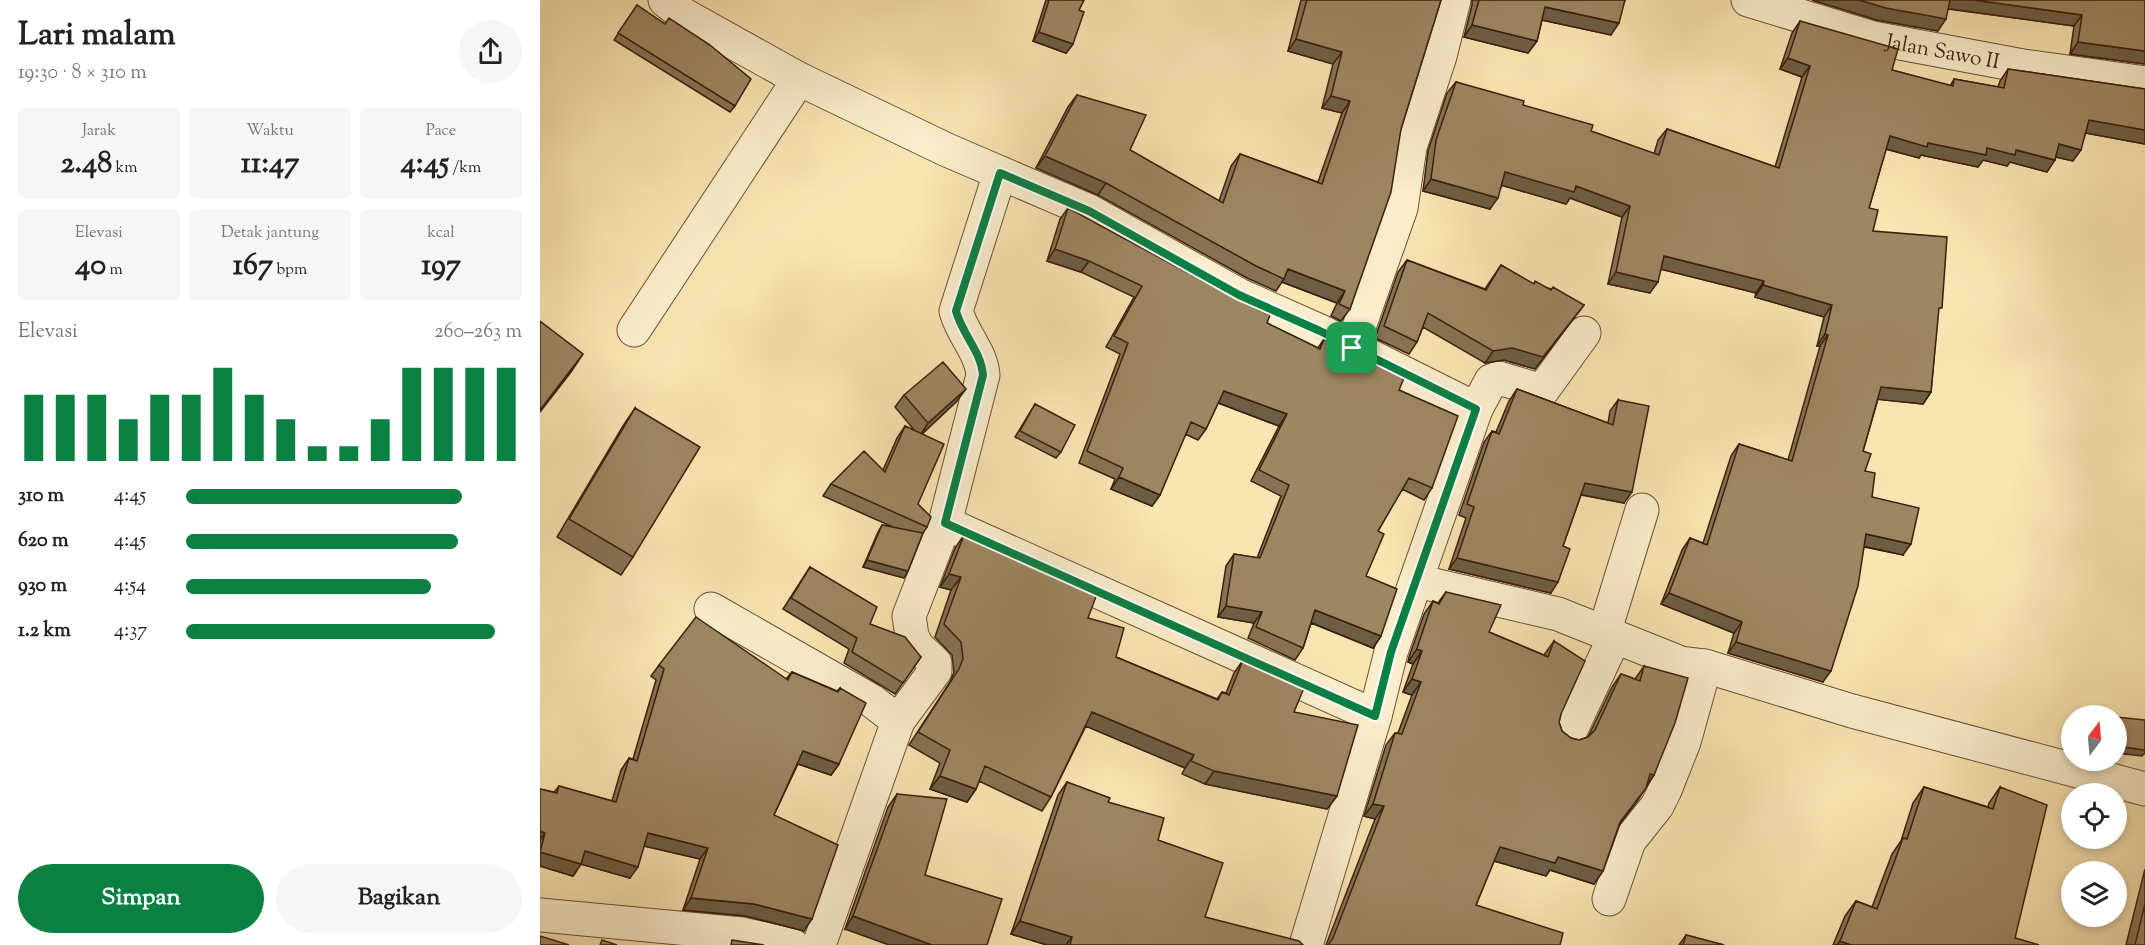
<!DOCTYPE html>
<html lang="id">
<meta charset="utf-8">
<style>
:root{--surface:#fff;--page:#f6f6f6;--text:#222;--muted:#767676;--accent:#0b8043}
body{margin:0;font-family:"Sorts Mill Goudy",serif;background:var(--page);color:var(--text);height:100vh;display:flex;flex-direction:column;font-size:22px;white-space:nowrap}
*{box-sizing:border-box;margin:0}
p{font-size:20px;color:var(--muted)}
.icon{flex:none;width:33px;height:33px;fill:none;stroke:currentColor;stroke-width:2;stroke-linecap:round;stroke-linejoin:round}
.map{position:relative;flex:1;overflow:hidden}
.drawer{display:flex;flex-direction:column;background:var(--surface);width:540px}
.drawer>*{flex:none}
.needle{width:39px;rotate:16deg}
.tools{position:absolute;left:1521px;top:705px;display:grid;gap:12px}
.tools a{display:grid;place-items:center;width:66px;height:66px;border-radius:50%;background:var(--surface);box-shadow:0 3px 9px #0003;font-size:30px}
.pin{position:absolute;display:grid;place-items:center;width:51px;height:51px;color:#fff;margin:-26px;border-radius:12px;box-shadow:0 3px 9px #0006}
.round{display:grid;place-items:center;flex:none;width:63px;height:63px;border-radius:32px;background:var(--page)}
.summary{display:flex;align-items:center;justify-content:space-between;height:102px;padding:0 18px}
h1{font-size:33px;font-weight:700;line-height:45px}
.stats{display:grid;grid-template-columns:repeat(3,1fr);gap:9px;height:102px;padding:6px 18px}
.stats div{display:grid;align-content:center;border-radius:6px;background:var(--page);text-align:center}
.stats b{font-size:30px;font-weight:700}
.stats small{font-size:16px;font-weight:400}
.stats p{font-size:16px}
.chart{height:168px;padding:12px 18px}
.chart p{display:flex;justify-content:space-between}
.chart svg{width:100%;height:108px;margin-top:6px;stroke:var(--accent);stroke-width:6}
.action{display:flex;gap:12px;margin-top:auto;padding:12px 18px}
.action a{flex:1;height:69px;border-radius:36px;background:var(--accent);color:#fff;font-size:24px;font-weight:700;line-height:69px;text-align:center}
.action a+a{background:var(--page);color:var(--text)}
ul{padding:0 18px;list-style:none;font-size:20px}
li{display:grid;grid-template-columns:96px 72px 1fr;align-items:center;height:45px}
li i{height:15px;border-radius:8px;background:var(--accent)}
main{display:flex;flex:1;min-height:0}
.map>svg:first-child{display:block}
</style>
<main>
<section class="drawer">
<div class="summary"><div><h1>Lari malam</h1><p>19:30 · 8 × 310 m</p></div><a class="round"><svg class="icon" aria-label="share" viewBox="0 0 24 24"><path d="M12 15V3M7 8l5-5 5 5M5 13v7h14v-7"/></svg></a></div>
<div class="stats">
<div><p>Jarak</p><b>2.48<small> km</small></b></div>
<div><p>Waktu</p><b>11:47</b></div>
<div><p>Pace</p><b>4:45<small> /km</small></b></div>
</div>
<div class="stats">
<div><p>Elevasi</p><b>40<small> m</small></b></div>
<div><p>Detak jantung</p><b>167<small> bpm</small></b></div>
<div><p>kcal</p><b>197</b></div>
</div>
<div class="chart"><p><span>Elevasi</span>260–263 m</p>
<svg viewBox="0 0 160 44" preserveAspectRatio="none"><path d="M5 44V17M15 44V17M25 44V17M35 44V27M45 44V17M55 44V17M65 44V6M75 44V17M85 44V27M95 44V38M105 44V38M115 44V27M125 44V6M135 44V6M145 44V6M155 44V6"/></svg>
</div>
<ul>
<li><b>310 m</b>4:45<i style="width:82%"></i></li>
<li><b>620 m</b>4:45<i style="width:81%"></i></li>
<li><b>930 m</b>4:54<i style="width:73%"></i></li>
<li><b>1.2 km</b>4:37<i style="width:92%"></i></li>
</ul>
<div class="action"><a>Simpan</a><a>Bagikan</a></div>
</section>
<div class="map">
<svg width="1605" height="945" viewBox="0 0 1605 945">
<rect width="100%" height="100%" fill="#f9e5b2"/>
<filter id="stains"><feTurbulence type="fractalNoise" baseFrequency=".00333" numOctaves="4"/><feColorMatrix values="0 0 0 0 .2 0 0 0 0 .09 0 0 0 0 .02 0 0 0 .5 -.17"/></filter>
<radialGradient id="worn" r=".72"><stop offset=".6" stop-color="#630" stop-opacity="0"/><stop offset="1" stop-color="#630" stop-opacity=".3"/></radialGradient>
<g fill="none" stroke-linecap="round" stroke-linejoin="round">
<defs>
<g id="minor">
<path d="M125 0 144 15 259 79 407 150 549 211 699 295 780 331 936 409 851 652 835 716 766 945"/>
<path id="s1" d="M1208 0 1333 38 1483 66 1605 83"/>
<path d="M94 330 259 79"/>
<path d="M812 347 861 208 870 147 900 56 914 0"/>
<path d="M936 409 951 381 959 378 1002 391 1044 333"/>
<path d="M405 523 835 716"/>
<path d="M877 581 1018 614 1141 663 1165 666 1312 711 1605 789"/>
<path d="M171 609 332 701 358 721"/>
<path d="M1065 630 1102 510"/>
<path d="M1029 734 1075 636"/>
<path d="M1069 899 1089 841 1117 806 1125 790 1144 742 1165 666"/>
<path d="M0 915 202 934 252 945"/>
<path d="M279 945 358 721 395 671V663L377 646 372 636 369 616 405 523 443 375C441 351 422 334 416 311L460 173"/>
</g>
</defs>
<use href="#minor" stroke="#6a5035" stroke-width="35"/>
<use href="#minor" stroke="#fbeecd" stroke-width="33"/>
</g>
<path fill="#877354" stroke="#3a1f0b" stroke-width="1.5" d="M506 0H544L539 10 533 44 526 53 493 41Z
M761 0H901L861 129 810 309 801 321 791 316 797 303 742 282 736 291 707 278 558 195 496 168 528 107 537 95 590 150 679 201 691 166 700 154 778 182 802 113 782 108 793 64 748 51Z
M932 0H1085L1071 35 1002 20 997 41 988 53 924 37 932 5Z
M1272 0H1605V64L1530 54 1534 26 1408 9 1398 31 1337 20Z
M97 5 125 24 195 106 190 112 74 40Z
M1260 21 1352 70 1410 86 1414 79 1458 87 1460 81 1468 69 1605 89V144L1546 133 1533 161 1516 157 1507 172 1470 162 1467 166 1443 160 1438 167 1381 155 1379 158 1346 149 1329 208 1333 231 1398 313 1391 392 1383 404 1338 399 1323 451 1325 471 1332 497 1363 555 1324 547 1283 682 1188 653 1194 633 1121 604 1142 550 1150 538 1163 543 1191 456 1199 444 1248 460 1280 346H1277L1284 317 1215 297 1216 293 1121 269 1110 293 1068 284 1082 217 1030 198 1026 204 962 185 950 209 883 191 888 151 907 93 916 82 1114 154 1118 140 1127 129 1235 167 1262 77 1240 69 1252 33Z
M528 208 727 323 778 348 784 339 859 390 892 488 884 500 862 489 838 531 826 576 841 636 833 648 771 623 763 648 755 660 708 638 714 623 678 617 686 566 694 554 717 558 741 496 711 481 739 426 678 403 666 429 658 440 645 434 620 495 612 506 571 489 575 479 539 463 580 354 566 347 594 297 541 272 507 261 520 219Z
M867 260 945 289 961 265 993 284 1011 289 1044 305 995 369 964 360 945 363 883 327 877 342 869 354 835 338 858 272Z
M977 389 1068 423 1070 411 1078 400 1084 503 1041 495 1023 546 1011 593 909 569 926 518 919 515 944 442 952 431 956 432 969 401Z
M364 395 417 401 382 434 378 504 387 527 383 533 368 571 364 578 323 567 338 532 342 525 353 527 283 496 291 484 343 470 357 438 365 426 375 431 355 407Z
M495 404 521 452 516 458 475 437Z
M95 408 93 557 81 575 17 537 83 426Z
M424 535 548 618 576 657 677 699 682 692 686 693 694 673 703 660 754 712 797 796 787 809 665 784 642 774 645 768 546 726 511 797 502 811 439 781 436 789 427 802 390 789 400 763 369 745 410 682 414 672 412 655 395 637 411 590 400 587 415 548Z
M270 567 330 624 381 657 355 694 304 663 309 649 243 609Z
M906 592 949 632 1004 655 1014 641 1021 714 1019 722 1022 731 1031 738 1039 740 1048 737 1072 687 1081 674 1095 679 1104 666 1114 775 1098 800 1080 824 1063 871 1054 884 1010 870 1006 876 954 861 936 905 1020 945H786L835 819 824 816 846 745 855 733H858L872 695 863 692 873 664 868 662 869 657 884 614 893 601 898 603Z
M119 665 246 679 252 672 297 691 300 688 299 764 291 775 258 764 234 815 264 931 206 916 143 910 160 859 104 846 90 878 41 864 33 876 0 866V789L14 792 19 786 72 801 81 770 89 758 93 759 116 680 111 676Z
M527 782 568 802 618 840 665 917 763 945H507L471 934 518 795Z
M1384 787 1448 807 1449 803 1460 787 1475 938 1499 945H1293L1305 916 1316 901 1332 907 1352 854 1361 841 1373 803Z
M357 794 385 875 305 929 348 807Z
M1605 869V945H1586Z
M1146 935 1184 945H1139Z"/>
<path fill="#6e5e45" stroke="#3a1f0b" stroke-width="1.5" d="M1272 0H1319L1406 19 1398 31 1337 20Z
M1409 0H1434L1542 15 1534 26 1403 8Z
M1005 7 1079 23 1071 35 997 19Z
M932 25 997 41 988 53 924 37Z
M499 32 533 44 526 53 493 41Z
M756 39 802 52 793 64 748 51Z
M1538 42 1605 51V64L1530 54Z
M1248 58 1270 66 1262 77 1240 69Z
M791 96 810 101 802 113 782 108Z
M1549 120 1605 130V144L1540 132Z
M1350 136 1388 143 1476 150 1515 160 1507 172 1470 162 1467 166 1443 160 1438 167 1381 155 1379 158 1342 148Z
M1519 144 1541 150 1533 161 1511 156Z
M505 156 566 183 558 195 496 168Z
M965 172 1036 186 1090 206 1082 217 1030 198 1026 204 957 184Z
M891 179 958 198 950 209 883 191Z
M515 249 549 261 541 272 507 261Z
M1124 256 1224 281 1216 293 1116 268Z
M748 269 805 291 797 303 742 282Z
M1076 272 1118 282 1110 293 1068 284Z
M1223 285 1292 305 1284 317 1215 297Z
M1044 305 995 369 964 360 945 363 953 351Z
M1285 334 1288 335 1280 346H1277Z
M43 354 31 372 0 412V410Z
M1341 387 1391 392 1383 404 1333 399Z
M426 389 417 401 380 436 388 423Z
M684 391 747 414 739 426 676 402Z
M579 477 620 495 612 506 571 489Z
M1045 483 1092 492 1084 503 1038 494Z
M1326 534 1371 544 1363 555 1318 545Z
M917 558 1018 582 1011 593 909 569Z
M327 560 368 571 364 578 323 567Z
M409 574 421 577 411 590 400 587Z
M1129 593 1202 622 1194 633 1121 604Z
M686 606 722 612 714 623 678 617Z
M775 610 841 636 833 648 767 621Z
M1196 642 1291 671 1283 682 1188 653Z
M877 649 882 651 873 664 868 662Z
M872 679 881 682 872 695 863 692Z
M552 712 654 755 645 768 543 725Z
M1576 746 1605 750V753L1602 756 1576 753Z
M263 751 299 764 291 775 255 763Z
M674 771 797 796 787 809 665 784Z
M1110 774 1114 775 1105 787Z
M400 776 436 789 427 802 390 789Z
M833 804 844 806 835 819 824 816Z
M0 831 5 833 0 840Z
M108 833 168 848 160 859 100 845Z
M960 847 1018 857 1063 871 1054 884 1010 870 1006 876 951 860Z
M45 851 98 867 90 878 37 863Z
M0 852 41 864 33 876 0 866Z
M151 898 214 904 272 919 264 931 206 916 143 910Z
M313 916 392 945H349L305 929Z
M480 921 532 937 526 945H507L471 934Z
M1300 941 1311 945H1297Z"/>
<path fill="#9d8662" stroke="#3a1f0b" stroke-width="1.5" d="M509 0H544L539 10 544 12 533 44 499 32Z
M767 0H901L861 129 851 192 810 309 799 304 805 291 748 269 744 279 716 266 566 183 505 156 537 95 606 115 590 150 683 203 700 154 782 184 810 101 791 96 802 52 756 39Z
M939 0H1085L1079 23 1005 7 997 41 932 25Z
M1319 0H1410L1406 19 1346 8Z
M1434 0H1605V51L1538 42 1542 15Z
M97 5 125 24 129 18 170 45 211 79 195 106 78 33Z
M1260 21 1358 49 1352 70 1413 86 1414 79 1464 88 1468 69 1605 89V130L1549 120 1541 150 1519 144 1515 160 1476 150 1475 155 1447 148 1446 155 1388 143 1387 147 1350 136 1329 208 1338 210 1333 231 1407 237 1402 308H1399L1391 392 1341 387 1323 451 1331 454 1325 471 1335 473 1332 497 1379 508 1371 544 1326 534 1318 586 1291 671 1196 642 1202 622 1129 593 1150 538 1167 545 1199 444 1252 461 1288 335 1285 334 1292 305 1223 285 1224 281 1124 256 1118 282 1076 272 1090 206 1036 186 1034 192 965 172 958 198 891 179 896 140 916 82 984 101 983 105 1053 125 1051 131 1119 155 1127 129 1239 168 1270 66 1248 58Z
M528 208 698 300 730 315 727 323 780 349 784 339 864 378 859 390 918 416 892 488 869 478 838 531 844 534 826 576 857 589 841 636 775 610 763 648 716 627 722 612 686 606 694 554 720 558 749 485 719 470 747 414 684 391 666 429 651 422 620 495 579 477 583 468 547 451 588 343 574 336 602 286 549 261 515 249Z
M867 260 946 290 961 265 994 284 995 281 1011 290 1013 287 1044 305 1003 357 972 348 953 351 888 313 877 342 844 326Z
M0 321 43 354 0 410Z
M403 362 426 389 388 423 364 395Z
M977 389 1073 425 1078 400 1109 406 1092 492 1045 483 1023 546 1030 549 1018 582 917 558 934 507 927 504 952 431 959 434Z
M495 404 535 425 521 452 480 431Z
M95 408 160 447 93 557 29 519Z
M365 426 404 444 378 504 391 517 387 527 291 484 324 451 345 472Z
M342 525 383 533 368 571 327 560Z
M424 535 557 594 548 618 584 628 576 657 678 700 682 692 689 695 703 660 764 688 754 712 818 725 797 796 674 771 651 761 654 755 552 712 511 797 445 766 436 789 400 776 410 750 378 732 419 669 423 659 421 642 404 624 421 577 409 574Z
M270 567 337 607 330 624 365 637 381 657 363 683 312 652 317 638 251 598Z
M906 592 961 605 949 632 1008 657 1014 641 1045 661 1021 714 1019 722 1022 731 1031 738 1039 740 1048 737 1055 730 1081 674 1100 681 1104 666 1148 678 1135 723 1114 775 1110 774 1106 788 1080 822 1063 871 1018 857 1015 863 960 847 936 905 1023 933 1020 945H788L793 938 844 806 833 804 855 733 862 734 881 682 872 679 882 651 877 649 878 645 893 601 899 604Z
M156 617 248 680 252 672 298 692 300 688 326 703 299 764 263 751 234 815 298 845 272 919 214 904 151 898 168 848 108 833 98 867 45 851 41 864 0 852 5 833 0 831V789L17 793 19 786 76 802 89 758 97 761 124 669 119 665Z
M1548 710 1569 716H1547Z
M1576 717 1605 720V750L1576 746Z
M527 782 570 798 568 802 624 818 618 840 683 863 665 917 759 941 763 945H530L532 937 480 921Z
M1384 787 1453 809 1460 787 1507 805 1475 938 1499 945H1311L1300 941 1316 901 1337 909 1363 838 1367 839Z
M357 794 407 799 385 875 462 899 447 945H392L313 916Z
M1605 904V945H1595Z
M1146 935 1184 945H1143Z
M0 936 29 945H0Z
M62 940 77 945H60Z
M192 940 224 945H191Z"/>
<g fill="none" stroke-linecap="round" stroke-linejoin="round">
<defs>
<path id="route" d="M460 173 549 211 699 295 780 331 936 409 851 652 835 716 405 523 443 375C441 351 422 334 416 311Z"/>
</defs>
<use href="#route" stroke="#fff" stroke-width="12"/>
<use href="#route" stroke="#0b8043" stroke-width="8"/>
</g>
<g text-anchor="middle" stroke-width="4.5" stroke-linejoin="round" paint-order="stroke">
<g font-size="21" fill="#3a1f0b" stroke="#fbeecd">
<text dy="7" stroke="none"><textPath href="#s1" startOffset="202">Jalan Sawo II</textPath></text>
</g>
</g>
<rect width="100%" height="100%" filter="url(#stains)"/>
<rect width="100%" height="100%" fill="url(#worn)"/>
</svg>
<div class="tools">
<a><svg class="needle" viewBox="-14 -14 28 28"><path d="M0-13l5 13h-10z" fill="#e53935"/><path d="M0 13l5-13h-10z" fill="#767676"/></svg></a>
<a><svg class="icon" aria-label="locate" viewBox="0 0 24 24"><circle cx="12" cy="12" r="6"/><path d="M12 2v4M12 18v4M2 12h4M18 12h4"/></svg></a>
<a><svg class="icon" aria-label="layers" viewBox="0 0 24 24"><path d="M12 4l9 5-9 5-9-5zM3 14l9 5 9-5"/></svg></a>
</div>
<div class="pin" style="left:812px;top:348px;background:#1e9e55"><svg class="icon" aria-label="arrive" viewBox="0 0 24 24"><path d="M6 21V4h12l-3 4 3 4H6"/></svg></div>
</div>
</main>
